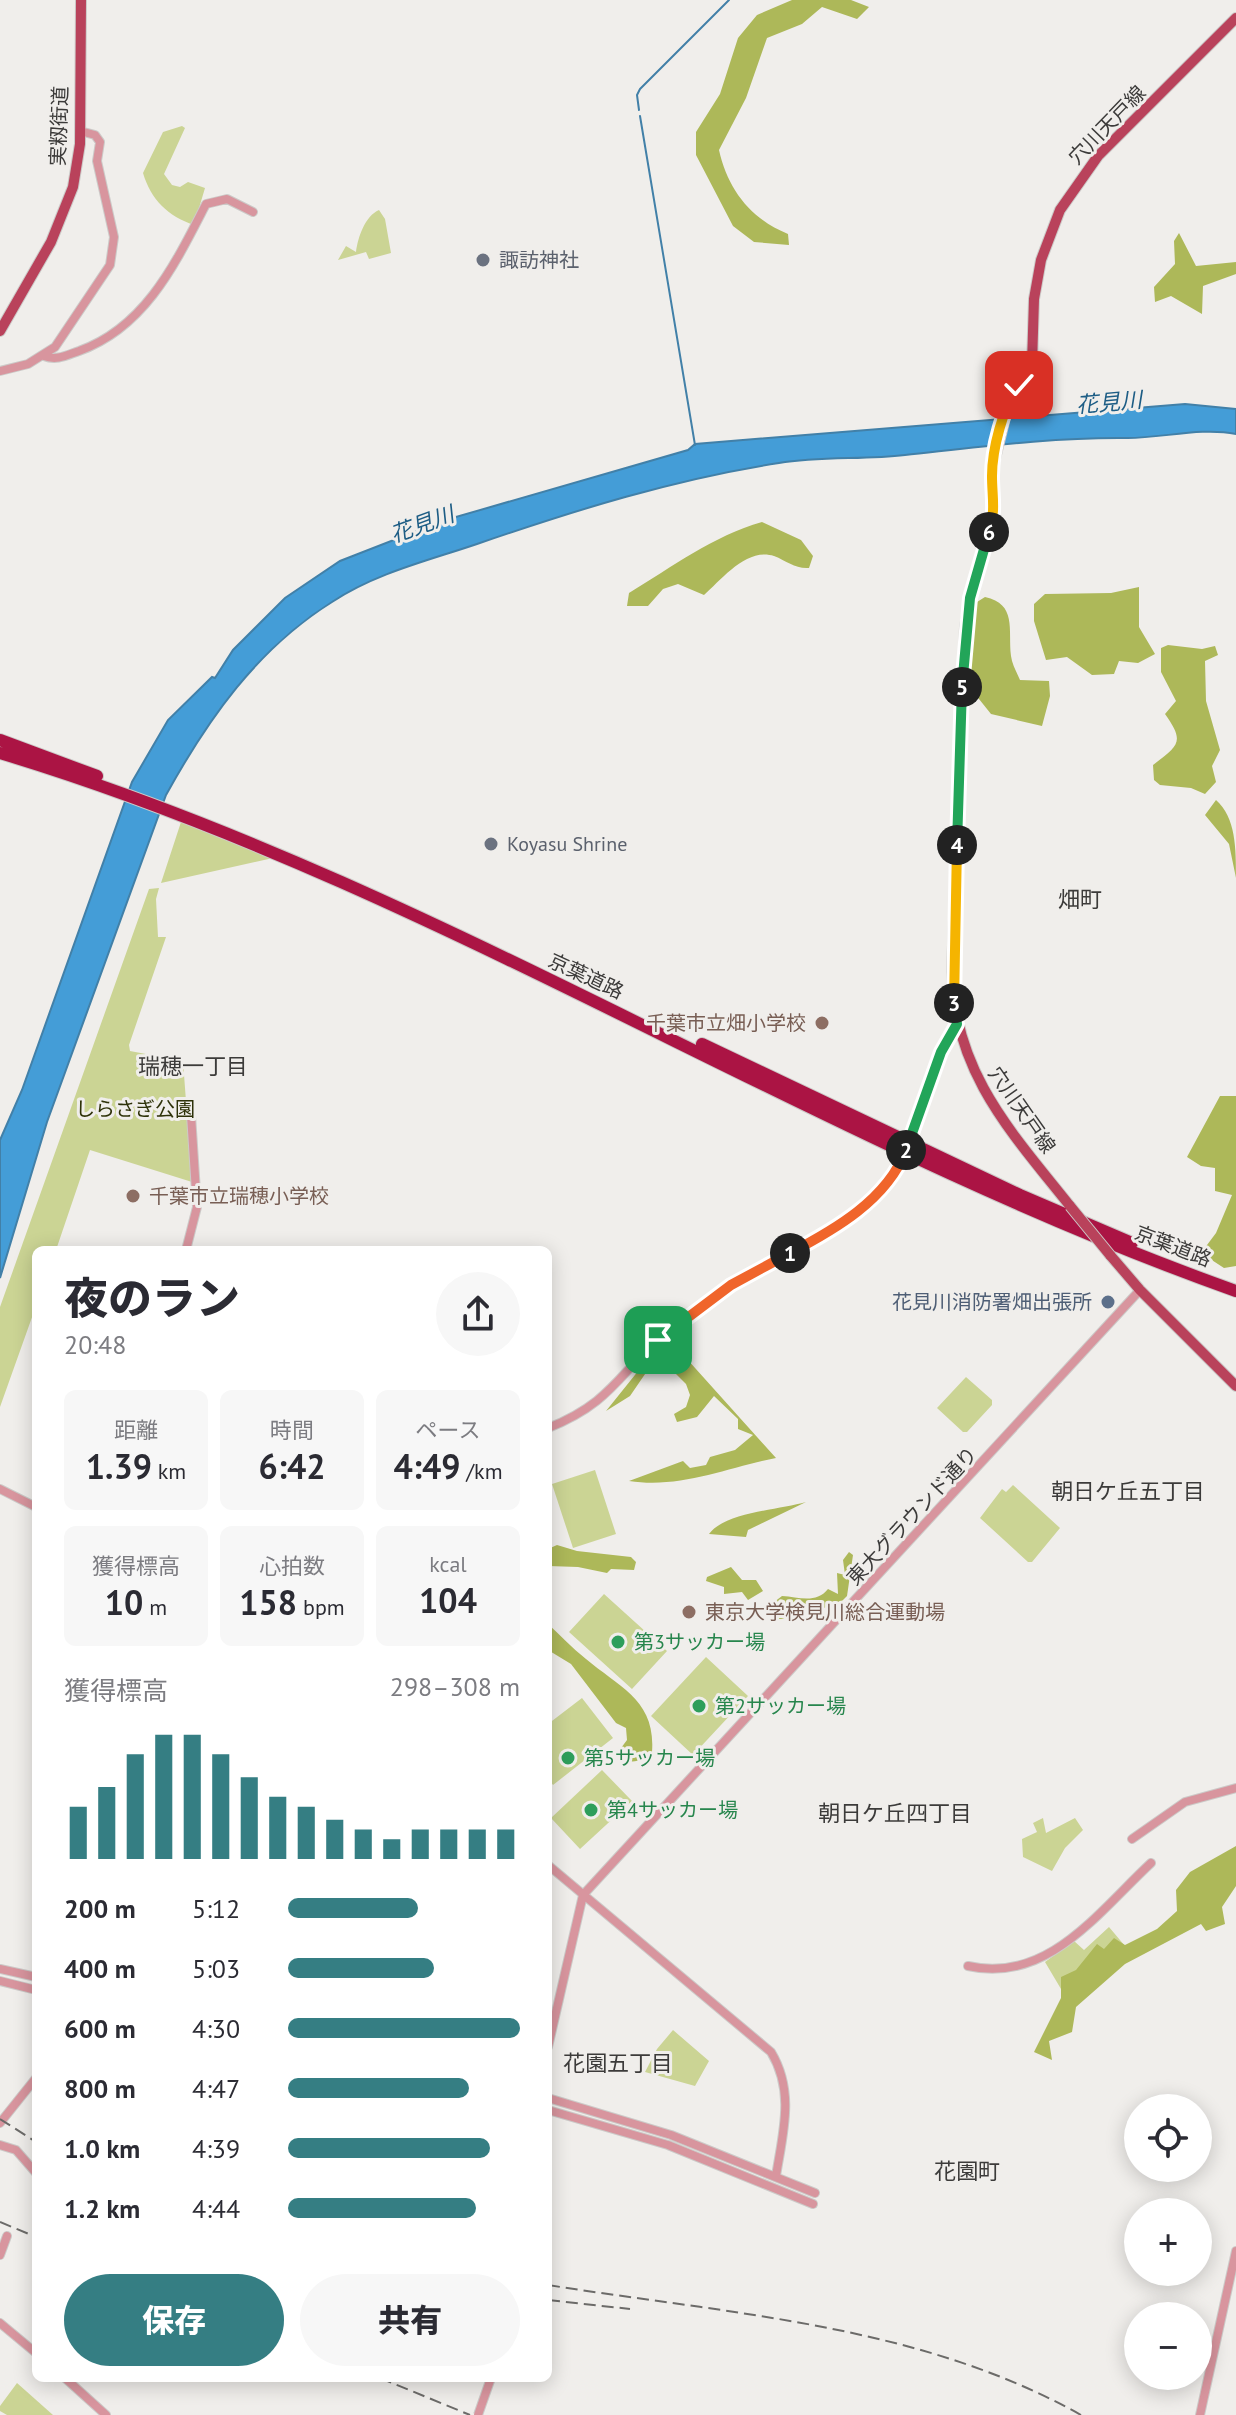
<!DOCTYPE html>
<html lang="ja">
<meta charset="utf-8">
<style>
:root{--surface:#fff;--page:#f7f7f7;--text:#2b2b33;--muted:#7c7c81;--accent:#357e83}
body{margin:0;font-family:"PT Sans","Noto Sans JP",sans-serif;background:var(--page);color:var(--text);height:100vh;display:flex;flex-direction:column;font-size:30px;white-space:nowrap}
*{box-sizing:border-box;margin:0}
p{font-size:26px;color:var(--muted)}
.icon{flex:none;width:44px;height:44px;fill:none;stroke:currentColor;stroke-width:2;stroke-linecap:round;stroke-linejoin:round}
.map{position:relative;flex:1;overflow:hidden}
.drawer{position:absolute;left:32px;top:1246px;width:520px;height:1136px;display:flex;flex-direction:column;background:var(--surface);border-radius:12px;box-shadow:0 4px 20px #0003}
.drawer>*{flex:none}
.fabs{position:absolute;left:1124px;top:2094px;display:grid;gap:16px}
.fabs a{display:grid;place-items:center;width:88px;height:88px;border-radius:50%;background:var(--surface);box-shadow:0 4px 20px #0003;font-size:40px}
.pin{position:absolute;display:grid;place-items:center;width:68px;height:68px;color:#fff;margin:-34px;border-radius:16px;box-shadow:0 4px 12px #0006}
.km{position:absolute;width:40px;height:40px;margin:-20px;border-radius:50%;background:#222;color:#fff;font-size:22px;line-height:40px;text-align:center}
.round{display:grid;place-items:center;flex:none;width:84px;height:84px;border-radius:42px;background:var(--page)}
.overview{display:flex;align-items:center;justify-content:space-between;height:136px;padding:0 32px}
h1{font-size:44px;font-weight:800;line-height:60px}
.metrics{display:grid;grid-template-columns:repeat(3,1fr);gap:12px;height:136px;padding:8px 32px}
.metrics div{display:grid;align-content:center;border-radius:12px;background:var(--page);text-align:center}
.metrics b{font-size:34px;font-weight:800}
.metrics small{font-size:22px;font-weight:400}
.metrics p{font-size:22px}
.chart{height:224px;padding:16px 32px}
.chart p{display:flex;justify-content:space-between}
.chart svg{width:100%;height:144px;margin-top:8px;stroke:var(--accent);stroke-width:6}
.cta{display:flex;gap:16px;margin-top:auto;padding:16px 32px}
.cta a{flex:1;height:92px;border-radius:48px;background:var(--accent);color:#fff;font-size:32px;font-weight:800;line-height:92px;text-align:center}
.cta a+a{background:var(--page);color:var(--text)}
ul{padding:0 32px;list-style:none;font-size:26px}
li{display:grid;grid-template-columns:128px 96px 1fr;align-items:center;height:60px}
li i{height:20px;border-radius:10px;background:var(--accent)}
.map>svg:first-child{display:block}
</style>
<div class="map">
<svg width="1236" height="2415" viewBox="0 0 1236 2415">
<rect width="100%" height="100%" fill="#f0eeeb"/>
<path fill="#cbd494" d="M182 126 185 128 164 174 172 185 180 187 188 182 205 188 194 225C168 216 151 200 143 173L163 132Z
M379 210 385 219 391 253 369 259 366 252 338 260 346 246 356 252C358 237 365 216 379 210Z
M181 822 273 858 161 883Z
M159 888 156 899 158 937H166L129 1045 130 1051 183 1061 192 1182 90 1150 56 1250H36V1306L0 1407V1307L149 889Z
M966 1377 992 1400V1405L967 1432H963L937 1408Z
M595 1470 616 1534 573 1548 552 1484Z
M1013 1485 1060 1528 1032 1562H1028L980 1518 1002 1489 1006 1492Z
M604 1594 667 1651 632 1689 569 1632Z
M706 1657 748 1696 693 1755 651 1716Z
M582 1698 613 1738 553 1785 548 1778V1724Z
M602 1770 632 1801 580 1849 551 1818Z
M1043 1818 1046 1833 1075 1818 1083 1830 1065 1848 1052 1871 1023 1857 1022 1839 1037 1832 1033 1823Z
M1109 1927 1125 1946 1076 1985 1061 1989 1045 1962 1074 1941 1084 1950Z
M673 2030 709 2061 695 2086 645 2072 657 2049Z
M17 2383 53 2415H7L0 2411V2406Z"/>
<path fill="#adb859" d="M792 0H851L869 7 857 19 822 7 802 24 767 38 746 98 719 150C728 190 751 219 788 234L789 245 754 242 733 226 696 155V132L720 94 738 38 757 15Z
M1179 233 1196 266 1236 262V274L1203 286 1202 314 1171 296 1155 302 1154 287 1175 264 1174 241Z
M762 522 801 540 813 556 809 568C795 569 787 561 774 556 747 547 722 579 704 595L678 584 663 589 648 606H627L629 593C672 567 713 536 762 522Z
M1139 587V627L1155 654 1138 663 1119 661 1114 674 1092 675 1067 657 1046 660 1034 621V604L1045 594 1111 593Z
M985 597C1017 604 1008 629 1011 656 1012 664 1017 673 1020 680L1049 681 1050 696 1042 726 991 714 967 684 977 602Z
M1168 645 1202 649 1215 646 1218 655 1205 661 1206 701 1220 750 1212 766 1216 782 1205 794 1191 788 1160 785 1154 780 1153 765C1179 745 1185 742 1165 714L1176 701 1161 672V648Z
M1216 800C1236 818 1236 848 1236 878L1229 844 1205 815Z
M1220 1096H1236V1266L1224 1268 1201 1253 1216 1233 1232 1195 1215 1191V1168L1201 1166 1187 1157Z
M669 1339 776 1458C726 1468 680 1489 629 1481L683 1461 690 1468 706 1465 710 1457 735 1450 753 1435 738 1429V1419L714 1396 697 1417 677 1422 674 1414 686 1407 690 1395 686 1384 660 1358H656L630 1396 606 1411 651 1355Z
M806 1502 748 1530 746 1537 709 1534C725 1512 779 1510 806 1502Z
M557 1545 577 1551 631 1557 636 1562 634 1570 611 1569 607 1573 578 1567 548 1566V1549Z
M849 1552 853 1555 847 1596 839 1604 781 1619 771 1618 765 1609 782 1596C799 1597 816 1604 828 1589L838 1594 837 1573 845 1575 843 1560Z
M731 1567 742 1580H756L763 1591 748 1600 742 1592 724 1594V1587L706 1581 707 1577Z
M548 1624C560 1635 572 1648 586 1659 619 1687 656 1700 652 1752 640 1762 628 1767 618 1752L627 1740 626 1728 616 1723 571 1664 548 1650Z
M1236 1846V1886L1222 1907 1225 1924 1206 1931 1201 1924 1125 1964 1076 2007 1072 2032 1049 2041 1052 2060 1034 2052 1061 1998V1977L1076 1970 1097 1944 1104 1949 1114 1938 1125 1945 1157 1929 1177 1911 1176 1890 1190 1872Z"/>
<path fill="#449dd7" stroke="#4280a8" stroke-width="2" d="M1185 404 1236 409V434C1201 427 1163 438 1128 438 1053 437 979 447 905 455 864 460 821 456 779 463 675 479 576 510 477 544 427 561 376 573 332 602 257 649 208 719 166 795L47 1122 0 1278V1140L22 1090 132 782 168 720 212 677 215 678 233 650 285 598 340 561 440 522 450 513 456 517 688 450 695 444Z"/>
<g fill="none" stroke-linecap="round" stroke-linejoin="round">
<path stroke="#4280a8" stroke-width="2" d="M639 110 637 95 640 89 729 0
M640 116 695 445"/>
<defs>
<path id="tertiary" d="M44 356C57 361 67 355 79 351 146 327 176 262 206 204L227 199 253 212
M0 371 28 364 55 347 110 265 114 237 97 161 100 142 95 135 80 131
M912 1133 941 1052 957 1024
M186 1250 197 1207 191 1115
M548 1428C614 1402 620 1370 669 1330 690 1314 711 1297 733 1284 786 1253 877 1219 902 1160
M0 1489 36 1507
M1132 1839 1185 1802 1236 1788
M548 1865 771 2052C795 2092 783 2132 776 2176
M968 1966C1048 1984 1098 1912 1151 1863
M0 1969 36 1977
M0 1981 36 1990
M548 2047 583 1895 1140 1290
M548 2098 671 2135 815 2193
M548 2110 668 2145 813 2204
M0 2123 36 2078
M0 2145 16 2150 36 2173
M0 2255 7 2236
M0 2323 36 2353
M65 2378 106 2415
M1200 2415 1236 2251"/>
<path id="primary" d="M0 331 51 242 73 187 80 144 81 0
M1070 1206C1011 1132 954 1072 952 972L965 627 970 598 994 516 992 471 1007 409 1032 364 1034 299 1041 260 1060 210 1098 156 1236 18
M1110 1255 1140 1290 1236 1386"/>
<path id="motorway" d="M0 740 97 776
M0 753C432 883 812 1141 1236 1291
M702 1044 1020 1195 1132 1243"/>
</defs>
<use href="#tertiary" stroke="#cccac8" stroke-width="10"/>
<use href="#primary" stroke="#cccac8" stroke-width="12"/>
<use href="#motorway" stroke="#cccac8" stroke-width="14"/>
<use href="#tertiary" stroke="#d8959e" stroke-width="8"/>
<use href="#primary" stroke="#b9425b" stroke-width="10"/>
<use href="#motorway" stroke="#ab1444" stroke-width="12"/>
<path stroke="#6c6b69" stroke-width="2" stroke-dasharray="12 6" stroke-linecap="butt" d="M0 2119 36 2142
M0 2222 36 2237
M548 2285C729 2314 919 2324 1081 2415
M548 2300 630 2309
M380 2378 470 2415"/>
<defs>
<path id="tertiary-bridge" d="M902 1160 912 1133
M478 2415 491 2378"/>
<path id="primary-bridge" d="M1070 1206 1110 1255"/>
</defs>
<use href="#tertiary-bridge" stroke="#cccac8" stroke-width="10" stroke-linecap="butt"/>
<use href="#primary-bridge" stroke="#cccac8" stroke-width="12" stroke-linecap="butt"/>
<use href="#tertiary-bridge" stroke="#d8959e" stroke-width="8"/>
<use href="#primary-bridge" stroke="#b9425b" stroke-width="10"/>
</g>
<g fill="none" stroke-linecap="round" stroke-linejoin="round">
<defs>
<path id="split-1" d="M658 1340 731 1285 790 1253"/>
<path id="split-2" d="M790 1253C834 1230 887 1200 906 1150"/>
<path id="split-3" d="M906 1150 941 1052 957 1024 954 1003"/>
<path id="split-4" d="M954 1003 957 845"/>
<path id="split-5" d="M957 845 962 687"/>
<path id="split-6" d="M962 687 970 598 989 532"/>
<path id="split-7" d="M989 532C996 510 992 497 992 476 992 450 1003 406 1019 385"/>
</defs>
<use href="#split-1" stroke="#fff" stroke-width="16"/>
<use href="#split-2" stroke="#fff" stroke-width="16"/>
<use href="#split-3" stroke="#fff" stroke-width="16"/>
<use href="#split-4" stroke="#fff" stroke-width="16"/>
<use href="#split-5" stroke="#fff" stroke-width="16"/>
<use href="#split-6" stroke="#fff" stroke-width="16"/>
<use href="#split-7" stroke="#fff" stroke-width="16"/>
<use href="#split-1" stroke="#f0652b" stroke-width="10"/>
<use href="#split-2" stroke="#f0652b" stroke-width="10"/>
<use href="#split-3" stroke="#22a559" stroke-width="10"/>
<use href="#split-4" stroke="#f5b400" stroke-width="10"/>
<use href="#split-5" stroke="#22a559" stroke-width="10"/>
<use href="#split-6" stroke="#22a559" stroke-width="10"/>
<use href="#split-7" stroke="#f5b400" stroke-width="10"/>
</g>
<g fill="#6b7280" stroke="#f0eeeb" stroke-width="3">
<circle cx="483" cy="260" r="8"/>
<circle cx="491" cy="844" r="8"/>
</g>
<g fill="#8d6e63" stroke="#f0eeeb" stroke-width="3">
<circle cx="822" cy="1023" r="8"/>
<circle cx="133" cy="1196" r="8"/>
<circle cx="689" cy="1612" r="8"/>
</g>
<circle fill="#5c6f8a" stroke="#f0eeeb" stroke-width="3" cx="1108" cy="1302" r="8"/>
<g fill="#2e9e5b" stroke="#f0eeeb" stroke-width="3">
<circle cx="618" cy="1642" r="8"/>
<circle cx="699" cy="1706" r="8"/>
<circle cx="568" cy="1758" r="8"/>
<circle cx="591" cy="1810" r="8"/>
</g>
<g text-anchor="middle" stroke-width="6" stroke-linejoin="round" paint-order="stroke">
<g font-size="20" fill="#3c3b3a" stroke="#f0eeeb">
<text transform="translate(1107 125) rotate(-46)" y="7">穴川天戸線</text>
<text transform="translate(59 126) rotate(-88)" y="7">実籾街道</text>
<text transform="translate(586 976) rotate(25)" y="7">京葉道路</text>
<text transform="translate(1022 1110) rotate(55)" y="7">穴川天戸線</text>
<text transform="translate(1173 1246) rotate(21)" y="7">京葉道路</text>
<text transform="translate(912 1516) rotate(-47)" y="7">東大グラウンド通り</text>
</g>
<g font-size="20" fill="#5b616d" stroke="#f0eeeb" text-anchor="start">
<text x="499" y="267">諏訪神社</text>
<text x="507" y="851">Koyasu Shrine</text>
</g>
<g font-size="20" fill="#785e54" stroke="#f0eeeb" text-anchor="start">
<text x="806" y="1030" text-anchor="end">千葉市立畑小学校</text>
<text x="149" y="1203">千葉市立瑞穂小学校</text>
<text x="705" y="1619">東京大学検見川総合運動場</text>
</g>
<g font-size="20" fill="#2e3209" stroke="#f0eeeb">
<text x="135" y="1116">しらさぎ公園</text>
</g>
<g font-size="20" fill="#4e5e75" stroke="#f0eeeb" text-anchor="end">
<text x="1092" y="1309">花見川消防署畑出張所</text>
</g>
<g font-size="20" fill="#27864d" stroke="#f0eeeb" text-anchor="start">
<text x="634" y="1649">第3サッカー場</text>
<text x="715" y="1713">第2サッカー場</text>
<text x="584" y="1765">第5サッカー場</text>
<text x="607" y="1817">第4サッカー場</text>
</g>
<g font-size="22" font-style="italic" fill="#1d5d85" stroke="#f0eeeb">
<text transform="translate(1109 402) rotate(-5)" y="8">花見川</text>
<text transform="translate(422 524) rotate(-20)" y="8">花見川</text>
</g>
<g font-size="22" fill="#3c3b3a" stroke="#f0eeeb">
<text x="1080" y="907">畑町</text>
<text x="193" y="1074">瑞穂一丁目</text>
<text x="1128" y="1499">朝日ケ丘五丁目</text>
<text x="895" y="1821">朝日ケ丘四丁目</text>
<text x="618" y="2071">花園五丁目</text>
<text x="967" y="2179">花園町</text>
</g>
</g>
</svg>
<div class="fabs">
<a><svg class="icon" aria-label="locate" viewBox="0 0 24 24"><circle cx="12" cy="12" r="6"/><path d="M12 2v4M12 18v4M2 12h4M18 12h4"/></svg></a>
<a>+</a>
<a>−</a>
</div>
<div class="pin" style="left:658px;top:1340px;background:#1e9e55"><svg class="icon" aria-label="arrive" viewBox="0 0 24 24"><path d="M6 21V4h12l-3 4 3 4H6"/></svg></div>
<div class="pin" style="left:1019px;top:385px;background:#d93025"><svg class="icon" aria-label="check" viewBox="0 0 24 24"><path d="M5 12l5 5 9-10"/></svg></div>
<b class="km" style="left:790px;top:1253px">1</b>
<b class="km" style="left:906px;top:1150px">2</b>
<b class="km" style="left:954px;top:1003px">3</b>
<b class="km" style="left:957px;top:845px">4</b>
<b class="km" style="left:962px;top:687px">5</b>
<b class="km" style="left:989px;top:532px">6</b>
<section class="drawer">
<div class="overview"><div><h1>夜のラン</h1><p>20:48</p></div><a class="round"><svg class="icon" aria-label="share" viewBox="0 0 24 24"><path d="M12 15V3M7 8l5-5 5 5M5 13v7h14v-7"/></svg></a></div>
<div class="metrics">
<div><p>距離</p><b>1.39<small> km</small></b></div>
<div><p>時間</p><b>6:42</b></div>
<div><p>ペース</p><b>4:49<small> /km</small></b></div>
</div>
<div class="metrics">
<div><p>獲得標高</p><b>10<small> m</small></b></div>
<div><p>心拍数</p><b>158<small> bpm</small></b></div>
<div><p>kcal</p><b>104</b></div>
</div>
<div class="chart"><p><span>獲得標高</span>298–308 m</p>
<svg viewBox="0 0 160 44" preserveAspectRatio="none"><path d="M5 44V28M15 44V22M25 44V12M35 44V6M45 44V6M55 44V12M65 44V19M75 44V25M85 44V28M95 44V32M105 44V35M115 44V38M125 44V35M135 44V35M145 44V35M155 44V35"/></svg>
</div>
<ul>
<li><b>200 m</b>5:12<i style="width:56%"></i></li>
<li><b>400 m</b>5:03<i style="width:63%"></i></li>
<li><b>600 m</b>4:30<i style="width:100%"></i></li>
<li><b>800 m</b>4:47<i style="width:78%"></i></li>
<li><b>1.0 km</b>4:39<i style="width:87%"></i></li>
<li><b>1.2 km</b>4:44<i style="width:81%"></i></li>
</ul>
<div class="cta"><a>保存</a><a>共有</a></div>
</section>
</div>
